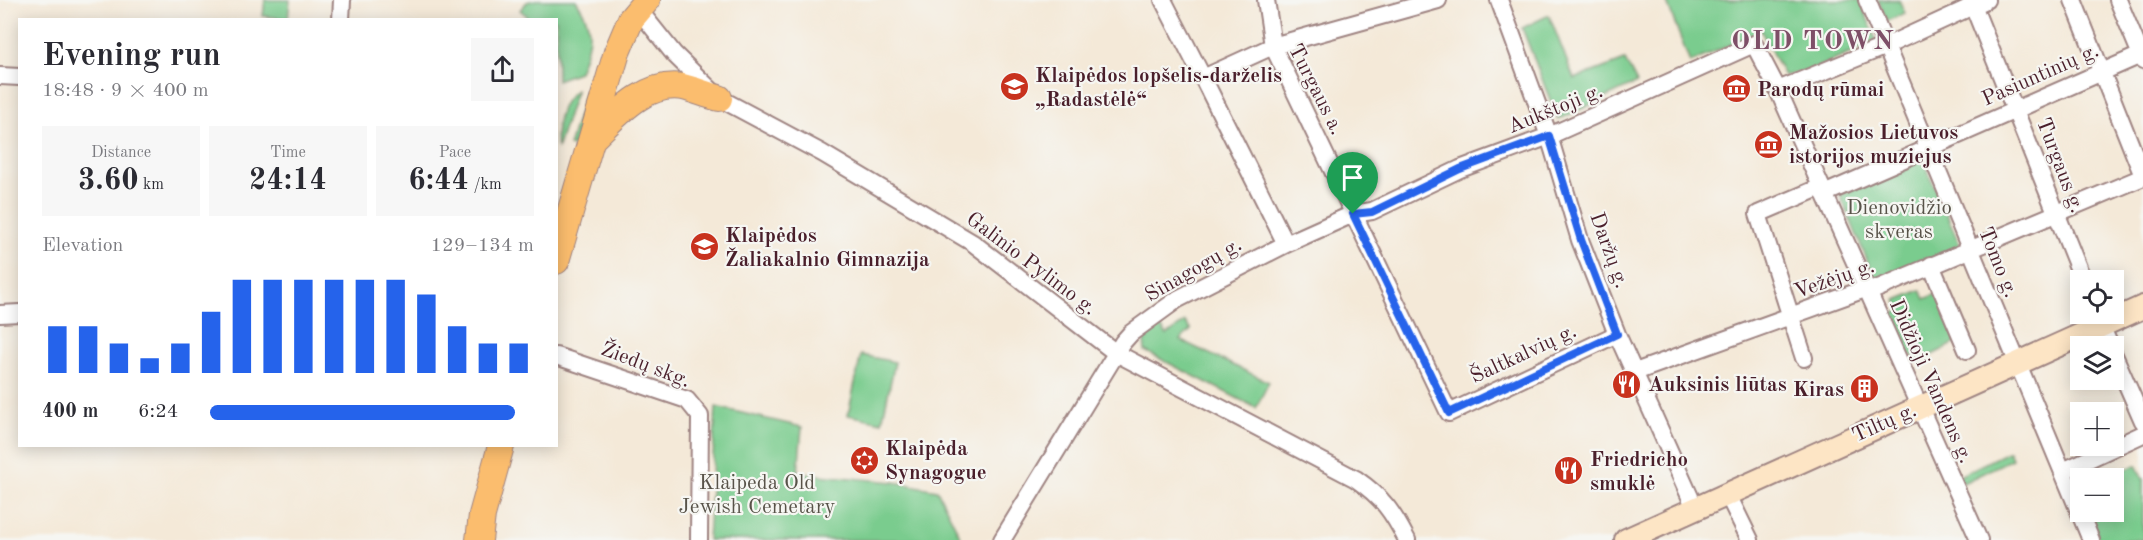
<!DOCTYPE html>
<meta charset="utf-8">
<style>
:root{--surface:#fff;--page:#f7f7f7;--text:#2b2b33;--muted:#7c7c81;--accent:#2563eb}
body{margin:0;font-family:"Old Standard TT",serif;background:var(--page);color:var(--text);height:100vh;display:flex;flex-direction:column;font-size:22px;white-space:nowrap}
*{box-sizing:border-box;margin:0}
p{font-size:20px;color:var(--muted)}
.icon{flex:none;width:33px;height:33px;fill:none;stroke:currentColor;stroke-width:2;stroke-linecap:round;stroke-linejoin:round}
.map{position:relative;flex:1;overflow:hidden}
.sheet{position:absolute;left:18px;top:18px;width:540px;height:429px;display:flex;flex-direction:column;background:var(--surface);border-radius:0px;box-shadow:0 3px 15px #0003}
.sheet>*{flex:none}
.fabs{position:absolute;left:2070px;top:270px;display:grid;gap:12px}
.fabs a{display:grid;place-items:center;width:54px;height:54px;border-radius:0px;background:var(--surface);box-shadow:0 3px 15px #0003;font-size:30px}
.pin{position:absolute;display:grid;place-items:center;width:51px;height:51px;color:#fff;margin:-62px -26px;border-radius:50% 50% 50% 0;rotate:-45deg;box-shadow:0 0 6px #0007}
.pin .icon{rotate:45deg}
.round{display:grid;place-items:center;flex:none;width:63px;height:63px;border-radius:0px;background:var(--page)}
.summary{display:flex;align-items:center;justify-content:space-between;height:102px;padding:0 24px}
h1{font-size:33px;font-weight:700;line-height:45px}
.metrics{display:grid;grid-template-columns:repeat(3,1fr);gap:9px;height:102px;padding:6px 24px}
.metrics div{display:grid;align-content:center;border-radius:0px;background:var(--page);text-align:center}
.metrics b{font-size:30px;font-weight:700}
.metrics small{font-size:16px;font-weight:400}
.metrics p{font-size:16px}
.chart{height:168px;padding:12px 24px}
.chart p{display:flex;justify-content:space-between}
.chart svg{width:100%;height:108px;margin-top:6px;stroke:var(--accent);stroke-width:6}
ul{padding:0 24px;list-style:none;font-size:20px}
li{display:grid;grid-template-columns:96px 72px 1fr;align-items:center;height:45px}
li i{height:15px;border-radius:8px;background:var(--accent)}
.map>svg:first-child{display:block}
</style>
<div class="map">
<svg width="2143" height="540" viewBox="0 0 2143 540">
<rect width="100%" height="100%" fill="#f6f6f2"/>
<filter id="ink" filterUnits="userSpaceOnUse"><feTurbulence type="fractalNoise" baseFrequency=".0167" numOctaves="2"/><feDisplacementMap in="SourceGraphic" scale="12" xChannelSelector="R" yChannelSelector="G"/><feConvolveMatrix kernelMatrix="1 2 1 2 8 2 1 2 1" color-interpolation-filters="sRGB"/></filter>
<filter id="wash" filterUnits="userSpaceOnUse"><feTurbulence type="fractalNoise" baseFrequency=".008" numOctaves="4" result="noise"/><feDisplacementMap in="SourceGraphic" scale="24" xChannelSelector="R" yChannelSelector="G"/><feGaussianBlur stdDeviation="1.35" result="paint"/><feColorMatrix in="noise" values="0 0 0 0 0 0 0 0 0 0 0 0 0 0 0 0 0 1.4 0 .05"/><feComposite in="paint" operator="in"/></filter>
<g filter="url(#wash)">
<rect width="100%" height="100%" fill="#f4e9d8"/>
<path fill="#7acc8e" stroke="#62765c" stroke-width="1.5" d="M265 0H290L288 19 263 16Z
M536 0H576C596 29 590 41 579 72L557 80 556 20 525 19 527 16 520 10 527 2Z
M1666 0H1860L1877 42 1811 70 1784 76 1761 31 1690 63Z
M1878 0H1899L1905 13 1887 21Z
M1549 15 1574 79 1625 60 1637 83 1558 120 1522 28Z
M576 90V91L557 149C554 129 559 102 576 90Z
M586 90 590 94 573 147 569 146Z
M1922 158 1961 247 1876 282 1840 195Z
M1921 290 1925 299 1939 293 1958 342 1922 360 1906 353 1889 315 1900 311 1896 300Z
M1185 322 1191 330 1180 340 1269 382 1256 408 1145 351 1144 340 1160 326 1167 335Z
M861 355 895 362 882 422 848 415Z
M716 407 802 427 798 473 894 482 937 490 962 540H708Z
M2009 451 2012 459 1963 483 1959 476Z
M2136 465 2143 479V540H2099L2087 512H2114V478H2105Z"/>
</g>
<g filter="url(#ink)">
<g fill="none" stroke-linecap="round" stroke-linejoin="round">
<defs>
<path id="street" d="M1163 0 1203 78 1273 46 1438 0
M1266 0 1273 46 1449 413 1617 334
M1499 0 1549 136 1580 240 1617 334 1695 508
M1867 0 2091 540
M1971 0 2083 280
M2073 0 2143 176
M2118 0 2143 60
M638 9 674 54 719 98 822 153 973 243 1116 353 1356 479C1383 498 1392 511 1407 540
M341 20 342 0
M0 76 20 77
M1203 78 1286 244
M1778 90 1886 46 1986 0
M1824 194 2143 54
M1931 265 1967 350
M0 314 20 313
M2096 314 2110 346
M2114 355 2143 421
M556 356 687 400 700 416 699 540
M1804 358 1758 214 1821 187
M1635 372 1865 289 1874 290 2143 177
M2063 471 2143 434
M1727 493 1750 540
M1002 540 1123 342 1131 333 1178 299 1286 244 1353 214 1372 211 1460 169 1549 136 1754 44 1778 90 1979 540"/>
<path id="secondary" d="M1626 540 2143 307"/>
<path id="primary" d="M593 138C617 115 645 81 683 87 695 90 707 95 719 98
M556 261 617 52 631 19 647 0
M479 540 482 515 501 446"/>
</defs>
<use href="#street" stroke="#9f8482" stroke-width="20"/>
<use href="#secondary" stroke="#9f8482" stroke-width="26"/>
<use href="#primary" stroke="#9f8482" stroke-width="28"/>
<use href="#street" stroke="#fff" stroke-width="16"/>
<use href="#secondary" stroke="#fde5c5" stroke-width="22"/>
<use href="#primary" stroke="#fbbd6e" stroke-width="26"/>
</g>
</g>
<g fill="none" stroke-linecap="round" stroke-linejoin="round" filter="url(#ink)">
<defs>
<path id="route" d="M1549 136 1581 240 1617 334 1449 413 1353 214 1372 212 1460 169Z"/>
</defs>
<use href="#route" stroke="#fff" stroke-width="12"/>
<use href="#route" stroke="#2563eb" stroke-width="8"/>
</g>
<defs>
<symbol id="school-disc" viewBox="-11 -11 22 22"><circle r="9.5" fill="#c8321e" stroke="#f6f6f2"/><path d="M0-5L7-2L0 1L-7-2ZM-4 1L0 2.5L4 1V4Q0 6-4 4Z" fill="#fff"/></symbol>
<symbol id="museum-disc" viewBox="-11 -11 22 22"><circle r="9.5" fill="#c8321e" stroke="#f6f6f2"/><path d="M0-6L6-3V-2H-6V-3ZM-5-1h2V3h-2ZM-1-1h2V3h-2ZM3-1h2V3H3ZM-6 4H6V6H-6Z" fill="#fff"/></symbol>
<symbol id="restaurant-disc" viewBox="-11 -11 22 22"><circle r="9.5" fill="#c8321e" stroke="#f6f6f2"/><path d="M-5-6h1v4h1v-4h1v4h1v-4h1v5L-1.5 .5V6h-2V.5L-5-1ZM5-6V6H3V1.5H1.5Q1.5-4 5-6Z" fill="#fff"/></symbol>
<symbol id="building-disc" viewBox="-11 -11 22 22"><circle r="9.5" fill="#c8321e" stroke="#f6f6f2"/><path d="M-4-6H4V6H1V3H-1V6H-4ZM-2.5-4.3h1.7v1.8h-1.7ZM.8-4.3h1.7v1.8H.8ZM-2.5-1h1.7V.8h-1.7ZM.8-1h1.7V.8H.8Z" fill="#fff"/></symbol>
<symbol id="synagogue-disc" viewBox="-11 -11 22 22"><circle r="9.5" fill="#c8321e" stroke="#f6f6f2"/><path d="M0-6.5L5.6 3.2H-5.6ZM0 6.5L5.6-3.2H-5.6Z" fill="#fff"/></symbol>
</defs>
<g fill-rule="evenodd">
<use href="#school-disc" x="998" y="70" width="33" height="33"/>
<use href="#museum-disc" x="1720" y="72" width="33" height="33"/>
<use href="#museum-disc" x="1752" y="128" width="33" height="33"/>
<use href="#school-disc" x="688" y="230" width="33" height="33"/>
<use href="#restaurant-disc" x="1610" y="368" width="33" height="33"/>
<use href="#building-disc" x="1848" y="372" width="33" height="33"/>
<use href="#synagogue-disc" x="848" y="444" width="33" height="33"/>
<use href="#restaurant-disc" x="1552" y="454" width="33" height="33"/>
</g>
<g text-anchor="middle" stroke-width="4.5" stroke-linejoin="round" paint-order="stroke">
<g font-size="21" fill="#4a1f2b" stroke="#f6f6f2">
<text transform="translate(2040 74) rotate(-24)" y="7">Pasiuntinių g.</text>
<text transform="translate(1317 89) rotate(63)" y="7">Turgaus a.</text>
<text transform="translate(1555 108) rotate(-22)" y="7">Aukštoji g.</text>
<text transform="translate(2061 165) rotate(69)" y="7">Turgaus g.</text>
<text transform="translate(1610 250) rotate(70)" y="7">Daržų g.</text>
<text transform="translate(1999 262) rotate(68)" y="7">Tomo g.</text>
<text transform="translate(1032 263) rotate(37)" y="7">Galinio Pylimo g.</text>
<text transform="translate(1193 269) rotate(-30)" y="7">Sinagogų g.</text>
<text transform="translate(1834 278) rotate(-19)" y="7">Vežėjų g.</text>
<text transform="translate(1523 353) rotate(-25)" y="7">Šaltkalvių g.</text>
<text transform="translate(646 364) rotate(21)" y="7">Žiedų skg.</text>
<text transform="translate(1932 381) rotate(66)" y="7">Didžioji Vandens g.</text>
<text transform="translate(1884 422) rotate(-24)" y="7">Tiltų g.</text>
</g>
<g font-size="21" font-weight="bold" fill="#4a1f2b" stroke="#f6f6f2" text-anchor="start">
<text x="1035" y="82">Klaipėdos lopšelis-darželis<tspan x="1035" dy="24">„Radastėlė“</tspan></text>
<text x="1757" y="96">Parodų rūmai</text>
<text x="1789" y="139">Mažosios Lietuvos<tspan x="1789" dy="24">istorijos muziejus</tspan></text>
<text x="725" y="242">Klaipėdos<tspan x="725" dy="24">Žaliakalnio Gimnazija</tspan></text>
<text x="1648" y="391">Auksinis liūtas</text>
<text x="1844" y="396" text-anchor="end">Kiras</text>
<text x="885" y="455">Klaipėda<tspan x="885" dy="24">Synagogue</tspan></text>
<text x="1590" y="466">Friedricho<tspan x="1590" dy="24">smuklė</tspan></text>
</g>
<g font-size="21" fill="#585349" stroke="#f6f6f2">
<text x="1899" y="214">Dienovidžio<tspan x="1899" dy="24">skveras</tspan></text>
<text x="757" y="489">Klaipeda Old<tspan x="757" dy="24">Jewish Cemetary</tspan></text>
</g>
<g font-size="27" font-weight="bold" letter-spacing="1.5" fill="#7e4f67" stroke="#f6f6f2">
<text x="1813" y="49">OLD TOWN</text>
</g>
</g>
</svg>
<div class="fabs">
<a><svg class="icon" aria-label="locate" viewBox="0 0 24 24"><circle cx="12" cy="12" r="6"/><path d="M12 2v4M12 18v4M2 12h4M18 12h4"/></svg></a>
<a><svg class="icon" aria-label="layers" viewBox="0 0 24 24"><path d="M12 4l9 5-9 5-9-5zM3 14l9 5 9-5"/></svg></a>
<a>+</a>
<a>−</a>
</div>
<div class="pin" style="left:1353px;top:214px;background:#1e9e55"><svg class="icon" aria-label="arrive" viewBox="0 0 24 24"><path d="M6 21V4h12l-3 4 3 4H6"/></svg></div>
<section class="sheet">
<div class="summary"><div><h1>Evening run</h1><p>18:48 · 9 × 400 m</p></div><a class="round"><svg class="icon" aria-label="share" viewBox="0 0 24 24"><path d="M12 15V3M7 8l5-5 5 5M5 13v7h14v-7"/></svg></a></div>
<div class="metrics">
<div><p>Distance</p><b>3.60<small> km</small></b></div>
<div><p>Time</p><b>24:14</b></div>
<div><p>Pace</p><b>6:44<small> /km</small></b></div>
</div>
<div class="chart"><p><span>Elevation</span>129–134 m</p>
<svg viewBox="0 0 160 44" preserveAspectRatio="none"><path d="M5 44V25M15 44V25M25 44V32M35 44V38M45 44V32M55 44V19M65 44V6M75 44V6M85 44V6M95 44V6M105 44V6M115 44V6M125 44V12M135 44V25M145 44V32M155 44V32"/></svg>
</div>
<ul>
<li><b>400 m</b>6:24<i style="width:94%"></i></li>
</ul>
</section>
</div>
